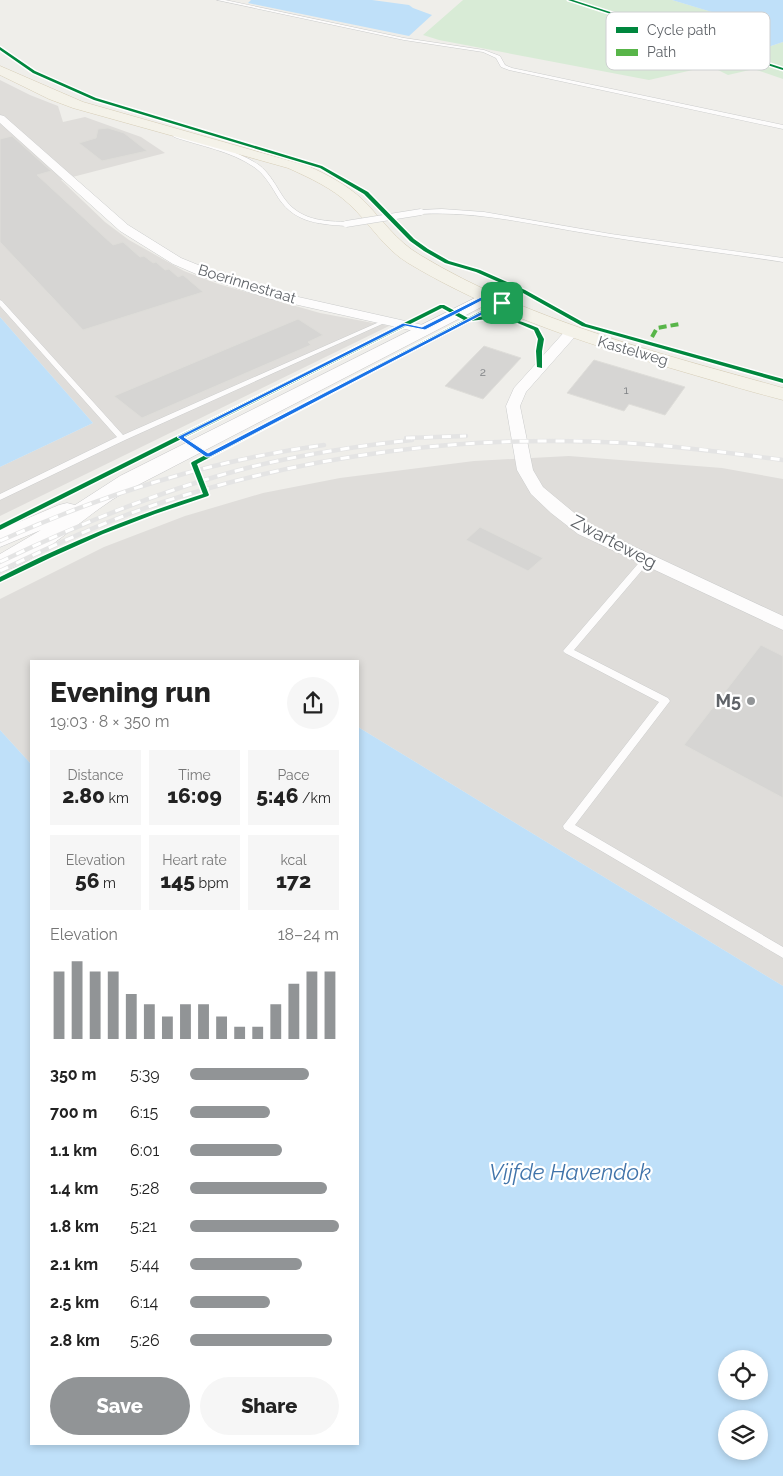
<!DOCTYPE html>
<meta charset="utf-8">
<style>
:root{--surface:#fff;--page:#f6f6f6;--text:#222;--muted:#767676;--accent:#919496}
body{margin:0;font-family:Raleway,sans-serif;background:var(--page);color:var(--text);height:100vh;display:flex;flex-direction:column;font-size:19px;white-space:nowrap}
*{box-sizing:border-box;margin:0}
p{font-size:16px;color:var(--muted)}
.icon{flex:none;width:28px;height:28px;fill:none;stroke:currentColor;stroke-width:2;stroke-linecap:round;stroke-linejoin:round}
.map{position:relative;flex:1;overflow:hidden}
.panel{position:absolute;left:30px;top:660px;width:329px;height:785px;display:flex;flex-direction:column;background:var(--surface);border-radius:0px;box-shadow:0 2px 8px #0003}
.panel>*{flex:none}
.controls{position:absolute;left:718px;top:1350px;display:grid;gap:10px}
.controls a{display:grid;place-items:center;width:50px;height:50px;border-radius:50%;background:var(--surface);box-shadow:0 2px 8px #0003;font-size:25px}
.pin{position:absolute;display:grid;place-items:center;width:42px;height:42px;color:#fff;margin:-21px;border-radius:10px;box-shadow:0 2px 8px #0006}
.round{display:grid;place-items:center;flex:none;width:52px;height:52px;border-radius:26px;background:var(--page)}
.summary{display:flex;align-items:center;justify-content:space-between;height:85px;padding:0 20px}
h1{font-size:28px;font-weight:800;line-height:38px}
.stats{display:grid;grid-template-columns:repeat(3,1fr);gap:8px;height:85px;padding:5px 20px}
.stats div{display:grid;align-content:center;border-radius:0px;background:var(--page);text-align:center}
.stats b{font-size:21px;font-weight:800}
.stats small{font-size:14px;font-weight:400}
.stats p{font-size:14px}
.chart{height:140px;padding:10px 20px}
.chart p{display:flex;justify-content:space-between}
.chart svg{width:100%;height:90px;margin-top:5px;stroke:var(--accent);stroke-width:6}
.cta{display:flex;gap:10px;margin-top:auto;padding:10px 20px}
.cta a{flex:1;height:58px;border-radius:30px;background:var(--accent);color:#fff;font-size:20px;font-weight:800;line-height:58px;text-align:center}
.cta a+a{background:var(--page);color:var(--text)}
ul{padding:0 20px;list-style:none;font-size:16px}
li{display:grid;grid-template-columns:80px 60px 1fr;align-items:center;height:38px}
li i{height:12px;border-radius:6px;background:var(--accent)}
.map>svg:first-child{display:block}
</style>
<div class="map">
<svg width="783" height="1476" viewBox="0 0 783 1476">
<rect width="100%" height="100%" fill="#efeeea"/>
<path fill="#dfddda" d="M0 80 30 95 58 106 63 122 85 117 141 137 165 153 61 180 105 222 129 240 184 271 218 284 320 313 389 326 0 516V467L93 423 0 317Z
M569 456 722 468 783 479V986L358 727V661H31V764L0 730V599L104 547 185 516 263 493 340 478 474 461Z"/>
<path fill="#d8ebd6" d="M463 0H672L759 26 730 48 747 54 783 42V79L754 69 728 75 710 66 649 80 439 40 423 35Z"/>
<path fill="#bfe0f9" fill-rule="evenodd" d="M251 0H372L409 5 413 8 432 15 409 36 248 3Z
M672 0H783V42L747 54 729 48 758 26Z
M0 317 93 423 0 467Z
M358 727 783 986V1476H0V730L31 764V1444H358ZM726 1359H759V1391H726ZM726 1419H759V1451H726Z"/>
<path fill="#d6d5d3" stroke="#deddd9" d="M108 128 124 133 147 151 102 161 79 143 96 138 98 129Z
M12 136 51 171 37 175 113 245 123 242 140 257 144 256 153 263 156 262 165 270 169 269 178 277 183 275 203 292 83 330 0 242V139Z
M298 319 323 335 308 342 311 345 142 418 114 396Z
M484 346 521 358 483 399 445 386Z
M594 360 685 387 665 415 629 404 624 411 567 393Z
M480 527 543 558 528 571 466 540Z
M761 645 783 656V798L684 745Z"/>
<g fill="none" stroke-linecap="round" stroke-linejoin="round">
<defs>
<path id="lane" d="M217 0H225L404 38 484 50 500 56 505 65 512 68 783 125V129L509 70 501 67 496 58 483 52 404 40Z
M176 134C203 142 235 149 259 165 268 172 274 182 280 192 296 219 317 221 346 222L349 224 346 226C316 224 292 222 276 194 270 184 264 174 254 167 231 151 200 146 174 137L173 136Z
M442 209 484 212 611 234 783 258V262C719 252 655 245 591 234 534 225 479 211 421 214L418 212 421 210Z
M0 300 2 301 123 435 386 319 391 320 125 440 0 500V494L117 437 0 306Z
M646 557 649 558 650 560 649 562 574 650 668 698 670 701 575 825 783 947V958L564 829 563 826 659 702 565 653 563 651 643 558Z"/>
<path id="street" d="M0 115 4 116 128 225 181 258 213 271 276 292 423 325 430 329 423 333 267 298 203 277 173 264 120 231 0 123Z
M572 328 579 332 526 392 520 406 533 470 543 487 590 526 783 616V630L578 534 551 513 531 494 517 470 506 406 514 388 567 329Z"/>
<path id="secondary" d="M487 292 493 293 496 297 493 301 136 486C126 492 115 497 106 504 73 526 39 561 0 572V554L41 530 0 547V530L59 505 67 503 75 505 120 476Z"/>
<path id="primary" d="M0 66 83 102 308 166C328 175 347 185 363 200 382 219 396 241 420 255 531 322 659 353 783 388V400C744 390 705 378 667 367 577 341 488 311 408 263 383 248 370 223 349 204 332 188 310 178 288 168L73 108 49 99 0 75Z"/>
</defs>
<use href="#lane" stroke="#cbcccc" stroke-width="1"/>
<use href="#street" stroke="#cbcccc" stroke-width="1"/>
<use href="#secondary" stroke="#cacacb" stroke-width="1"/>
<use href="#primary" stroke="#d7ceb8" stroke-width="1"/>
<use href="#lane" fill="#fdfcfc" fill-rule="evenodd"/>
<use href="#street" fill="#fdfcfc" fill-rule="evenodd"/>
<use href="#secondary" fill="#fdfcfc" fill-rule="evenodd"/>
<use href="#primary" fill="#f4f2e9" fill-rule="evenodd"/>
<defs>
<path id="rail" d="M406 438 466 436
M0 541C106 493 209 461 324 445
M0 562C81 523 164 489 251 467 304 454 358 446 412 440
M0 571C52 546 105 521 160 503 310 454 469 434 626 443 679 446 731 453 783 460"/>
</defs>
<use href="#rail" stroke="#e4e4e4" stroke-width="4.5"/>
<use href="#rail" stroke="#fff" stroke-width="3" stroke-dasharray="9" stroke-linecap="butt"/>
<defs>
<path id="lane-bridge" d="M346 224 421 212"/>
</defs>
<use href="#lane-bridge" stroke="#cbcccc" stroke-width="7" stroke-linecap="butt"/>
<use href="#lane-bridge" stroke="#fdfcfc" stroke-width="6"/>
<path stroke="#58b549" stroke-width="4" stroke-dasharray="8 4" stroke-linecap="butt" d="M652 337 657 328 680 324"/>
<defs>
<path id="cycleway" d="M568 0H573L783 68V70Z
M0 47 35 71 96 98 322 166 368 192 414 239 428 249 449 261 480 270 525 290 586 324 783 379V383L582 326 523 293 477 317C500 314 516 319 538 328L544 339 542 351V368L537 367 536 351 538 339 534 330 513 321 488 319 469 321 197 464 209 495 208 496 155 514 103 534 52 557 0 582V577C65 544 133 516 203 494L191 463 192 462 464 320 442 308 0 530V525L440 305H444L468 318 519 291 476 272 445 263 424 251 410 241 364 194 320 168 94 100 33 73 0 50Z"/>
</defs>
<use href="#cycleway" stroke="#fff" stroke-width="3"/>
<use href="#cycleway" fill="#00873e" fill-rule="evenodd"/>
</g>
<path fill="#1a73e8" stroke="#fff" fill-rule="evenodd" d="M485 295 505 303 210 457H206L177 437 403 323 422 327ZM487 298 498 303 208 453 184 437 405 326 425 330Z"/>
<circle fill="#919496" stroke="#fff" stroke-width="2" cx="751" cy="701" r="5"/>
<g text-anchor="middle" stroke-width="4.5" stroke-linejoin="round" paint-order="stroke">
<g font-size="12" fill="#7e8184">
<text x="483" y="376">2</text>
<text x="626" y="394">1</text>
</g>
<g font-size="15" fill="#5f6368" stroke="#fff">
<text transform="translate(247 284) rotate(17)" y="5">Boerinnestraat</text>
<text transform="translate(633 351) rotate(16)" y="5">Kastelweg</text>
</g>
<g font-size="18" fill="#5f6368" stroke="#fff">
<text transform="translate(614 542) rotate(28)" y="6">Zwarteweg</text>
</g>
<g font-size="18" font-weight="bold" fill="#5f6368" stroke="#fff" text-anchor="end">
<text x="741" y="707">M5</text>
</g>
<g font-size="22" font-style="italic" fill="#4174aa" stroke="#fff">
<text x="570" y="1180">Vijfde Havendok</text>
</g>
</g>
<rect x="606" y="12" width="164" height="58" rx="8" fill="#fff" stroke="#cfd0d2" stroke-width="1"/>
<rect x="616" y="27" width="22" height="6" fill="#00873e"/>
<rect x="616" y="49" width="22" height="7" fill="#58b549"/>
<g font-size="14" fill="#5f6368">
<text x="647" y="35">Cycle path</text>
<text x="647" y="57">Path</text>
</g>
</svg>
<div class="controls">
<a><svg class="icon" aria-label="locate" viewBox="0 0 24 24"><circle cx="12" cy="12" r="6"/><path d="M12 2v4M12 18v4M2 12h4M18 12h4"/></svg></a>
<a><svg class="icon" aria-label="layers" viewBox="0 0 24 24"><path d="M12 4l9 5-9 5-9-5zM3 14l9 5 9-5"/></svg></a>
</div>
<div class="pin" style="left:502px;top:303px;background:#1e9e55"><svg class="icon" aria-label="arrive" viewBox="0 0 24 24"><path d="M6 21V4h12l-3 4 3 4H6"/></svg></div>
<section class="panel">
<div class="summary"><div><h1>Evening run</h1><p>19:03 · 8 × 350 m</p></div><a class="round"><svg class="icon" aria-label="share" viewBox="0 0 24 24"><path d="M12 15V3M7 8l5-5 5 5M5 13v7h14v-7"/></svg></a></div>
<div class="stats">
<div><p>Distance</p><b>2.80<small> km</small></b></div>
<div><p>Time</p><b>16:09</b></div>
<div><p>Pace</p><b>5:46<small> /km</small></b></div>
</div>
<div class="stats">
<div><p>Elevation</p><b>56<small> m</small></b></div>
<div><p>Heart rate</p><b>145<small> bpm</small></b></div>
<div><p>kcal</p><b>172</b></div>
</div>
<div class="chart"><p><span>Elevation</span>18–24 m</p>
<svg viewBox="0 0 160 44" preserveAspectRatio="none"><path d="M5 44V11M15 44V6M25 44V11M35 44V11M45 44V22M55 44V27M65 44V33M75 44V27M85 44V27M95 44V33M105 44V38M115 44V38M125 44V27M135 44V17M145 44V11M155 44V11"/></svg>
</div>
<ul>
<li><b>350 m</b>5:39<i style="width:80%"></i></li>
<li><b>700 m</b>6:15<i style="width:54%"></i></li>
<li><b>1.1 km</b>6:01<i style="width:62%"></i></li>
<li><b>1.4 km</b>5:28<i style="width:92%"></i></li>
<li><b>1.8 km</b>5:21<i style="width:100%"></i></li>
<li><b>2.1 km</b>5:44<i style="width:75%"></i></li>
<li><b>2.5 km</b>6:14<i style="width:54%"></i></li>
<li><b>2.8 km</b>5:26<i style="width:95%"></i></li>
</ul>
<div class="cta"><a>Save</a><a>Share</a></div>
</section>
</div>
